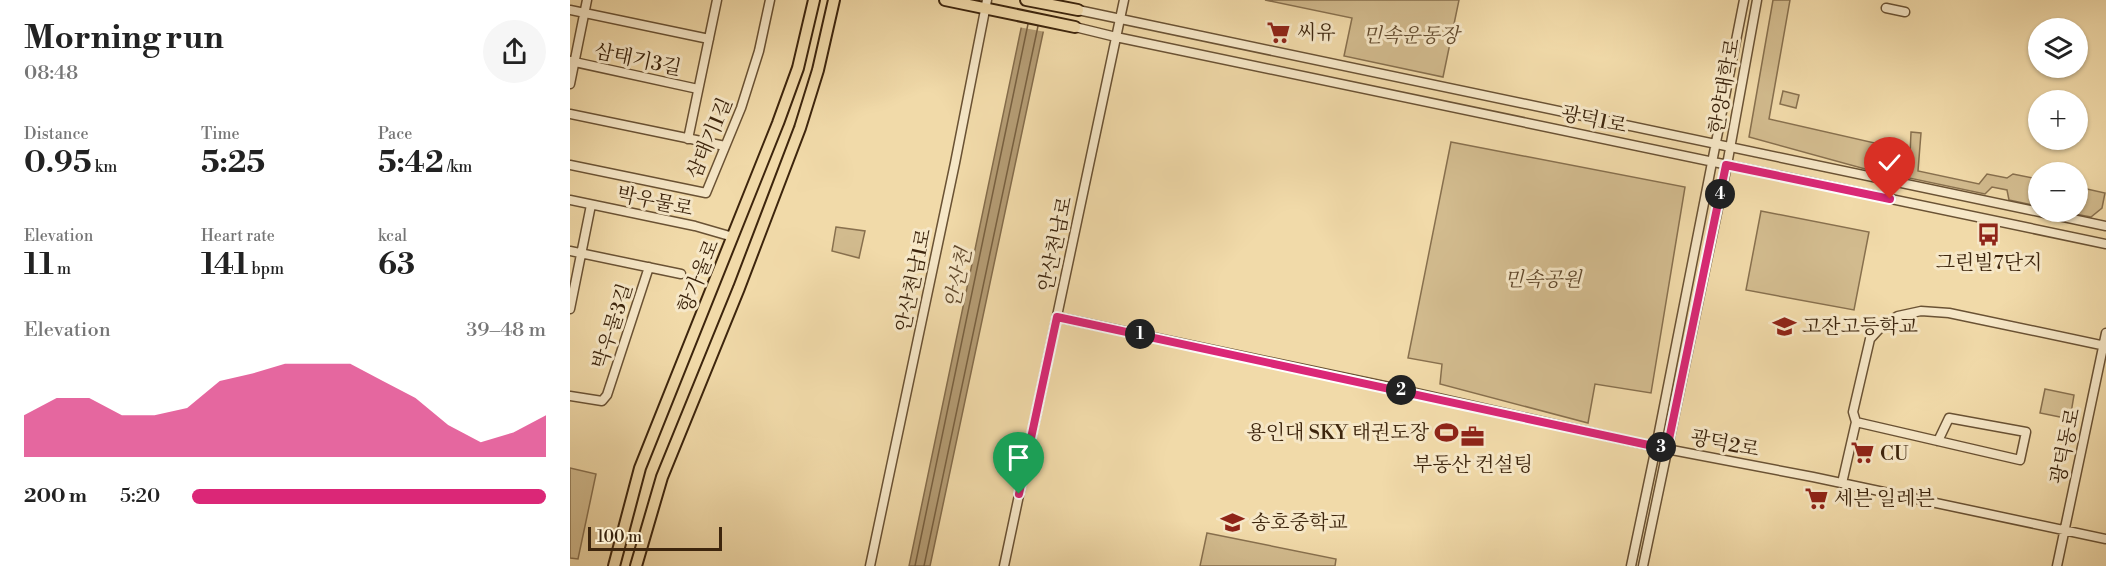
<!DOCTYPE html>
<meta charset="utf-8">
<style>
:root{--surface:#fff;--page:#f6f6f6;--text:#222;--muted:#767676;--accent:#db2777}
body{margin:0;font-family:"Libre Bodoni","Noto Serif KR",serif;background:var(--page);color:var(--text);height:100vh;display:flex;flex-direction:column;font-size:22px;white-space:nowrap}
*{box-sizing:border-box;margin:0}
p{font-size:20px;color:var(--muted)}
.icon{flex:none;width:33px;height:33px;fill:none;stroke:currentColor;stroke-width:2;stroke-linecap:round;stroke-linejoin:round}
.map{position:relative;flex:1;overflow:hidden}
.drawer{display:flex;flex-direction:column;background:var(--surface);width:570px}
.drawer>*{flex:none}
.controls{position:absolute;left:1458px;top:18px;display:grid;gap:12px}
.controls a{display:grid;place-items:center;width:60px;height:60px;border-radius:50%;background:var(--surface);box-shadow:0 2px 4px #0004;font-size:30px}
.scale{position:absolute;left:18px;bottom:15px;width:134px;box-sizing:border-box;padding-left:6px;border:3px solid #3d250d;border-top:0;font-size:16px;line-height:21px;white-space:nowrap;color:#3d250d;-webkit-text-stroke:4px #f6e7c7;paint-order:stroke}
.pin{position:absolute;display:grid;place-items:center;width:51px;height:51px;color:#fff;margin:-62px -26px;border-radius:50% 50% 50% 0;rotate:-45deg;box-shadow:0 0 6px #0007}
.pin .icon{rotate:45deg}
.km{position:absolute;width:30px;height:30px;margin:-15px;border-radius:50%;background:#222;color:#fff;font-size:16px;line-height:30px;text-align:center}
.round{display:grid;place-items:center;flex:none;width:63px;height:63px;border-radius:32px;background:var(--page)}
.summary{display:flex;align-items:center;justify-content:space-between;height:102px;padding:0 24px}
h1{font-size:33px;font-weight:700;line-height:45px}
.metrics{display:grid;grid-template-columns:repeat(3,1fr);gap:9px;height:102px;padding:6px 24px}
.metrics div{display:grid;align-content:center}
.metrics b{font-size:30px;font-weight:700}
.metrics small{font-size:16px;font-weight:400}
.metrics p{font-size:16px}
.chart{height:168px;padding:12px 24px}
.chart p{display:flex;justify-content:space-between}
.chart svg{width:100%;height:108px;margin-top:6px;fill:var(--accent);opacity:.7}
ul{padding:0 24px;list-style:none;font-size:20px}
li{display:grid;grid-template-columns:96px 72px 1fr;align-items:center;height:45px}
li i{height:15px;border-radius:8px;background:var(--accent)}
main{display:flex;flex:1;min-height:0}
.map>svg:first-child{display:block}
</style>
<main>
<section class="drawer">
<div class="summary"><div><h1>Morning run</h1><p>08:48</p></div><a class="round"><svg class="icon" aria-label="share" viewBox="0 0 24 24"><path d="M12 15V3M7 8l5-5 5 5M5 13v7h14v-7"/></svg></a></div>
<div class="metrics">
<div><p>Distance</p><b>0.95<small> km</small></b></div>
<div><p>Time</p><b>5:25</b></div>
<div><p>Pace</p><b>5:42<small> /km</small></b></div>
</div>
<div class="metrics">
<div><p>Elevation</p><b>11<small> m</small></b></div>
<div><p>Heart rate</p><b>141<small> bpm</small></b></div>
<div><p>kcal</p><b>63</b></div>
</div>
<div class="chart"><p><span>Elevation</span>39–48 m</p>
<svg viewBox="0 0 160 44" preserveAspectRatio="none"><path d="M0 44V27L10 20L20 20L30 27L40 27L50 24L60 13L70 10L80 6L90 6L100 6L110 13L120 20L130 31L140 38L150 34L160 27V44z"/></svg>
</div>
<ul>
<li><b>200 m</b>5:20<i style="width:100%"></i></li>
</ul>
</section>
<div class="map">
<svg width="1536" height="566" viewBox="0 0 1536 566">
<rect width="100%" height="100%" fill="#f1daa9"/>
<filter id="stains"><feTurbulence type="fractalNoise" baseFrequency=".00333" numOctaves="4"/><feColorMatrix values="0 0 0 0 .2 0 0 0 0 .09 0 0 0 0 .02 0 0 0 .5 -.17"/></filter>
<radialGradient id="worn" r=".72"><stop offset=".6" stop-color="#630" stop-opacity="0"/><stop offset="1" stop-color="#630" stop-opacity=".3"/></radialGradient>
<path fill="#d2bb8e" stroke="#88704e" stroke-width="1.5" d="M695 0H889L873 77 774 56 782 18Z
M1203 0H1220L1199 119 1318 146 1317 175 1179 137Z
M1213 91 1229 95 1226 108 1210 104Z
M1341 132 1351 133 1348 171 1409 184 1417 174 1437 178 1443 174 1468 179V206L1439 200 1437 190 1422 187 1415 194 1339 178Z
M881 142 1115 187 1081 393 1025 384 1018 423 870 384 872 364 838 358Z
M1508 187 1535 193 1532 208 1521 217 1494 212H1508Z
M1191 211 1299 232 1284 310 1176 290Z
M266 227 295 231 289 258 262 251Z
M1475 389 1504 395 1500 419 1470 413Z
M0 468 26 474 8 559 0 558Z
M637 533 766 559 765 566H630Z"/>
<path fill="#b49c74" stroke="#846c4b" stroke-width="1.5" d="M457 0H480L360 566H339Z"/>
<path fill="#f1daa9" d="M454 0H483L476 32 448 27Z"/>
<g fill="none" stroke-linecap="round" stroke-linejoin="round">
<path stroke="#786040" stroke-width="1.5" d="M345 566 458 24
M354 566 468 26"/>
<defs>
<path id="minor" d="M1316 8 1335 12
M0 10 139 39
M508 10 1536 226
M505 27 546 37 1536 244
M0 61 128 89
M0 84 17 0
M0 114 155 146
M118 139 147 0
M0 165 136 193 171 108 189 51 200 0
M0 200 125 226 163 237
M0 251 111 274
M0 309 21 205
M487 317 819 387 1086 447 1243 477 1536 539
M0 396 32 401 37 395 79 267
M1286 422 1283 412 1300 339 1312 326 1328 316 1351 311 1379 313 1536 346
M1272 483 1286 422 1450 460 1456 432 1379 418 1368 441
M300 566 385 163 417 0
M434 566 554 0
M1061 566 1086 447 1174 0
M1073 566 1157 165 1187 0
M1487 566 1536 333"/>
<path id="major" d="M375 0 505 27
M456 0 508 10
M44 566 70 468 208 123 228 68 244 0
M66 566 92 477 169 288 230 128 248 70 264 0"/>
</defs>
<use href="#minor" stroke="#6a5234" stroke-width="11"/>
<use href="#major" stroke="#3d250d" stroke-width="14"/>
<use href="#minor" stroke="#f6e7c7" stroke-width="8"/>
<use href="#major" stroke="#f1daa9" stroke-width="10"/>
</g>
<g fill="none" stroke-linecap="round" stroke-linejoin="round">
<defs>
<path id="route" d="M449 494 487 317 1097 449 1156 165 1320 199"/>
</defs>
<use href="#route" stroke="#fff" stroke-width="12"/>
<use href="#route" stroke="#db2777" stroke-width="8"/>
</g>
<defs>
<symbol id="supermarket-bare" viewBox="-9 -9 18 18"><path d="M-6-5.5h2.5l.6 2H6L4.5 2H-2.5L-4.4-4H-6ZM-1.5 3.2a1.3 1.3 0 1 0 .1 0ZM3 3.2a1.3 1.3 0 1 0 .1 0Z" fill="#8f2418" stroke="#f6e7c7" stroke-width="2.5" paint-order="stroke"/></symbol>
<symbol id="bus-bare" viewBox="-9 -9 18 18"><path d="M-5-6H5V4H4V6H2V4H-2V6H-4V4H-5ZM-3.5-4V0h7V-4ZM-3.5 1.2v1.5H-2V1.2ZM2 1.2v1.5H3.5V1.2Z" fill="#8f2418" stroke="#f6e7c7" stroke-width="2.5" paint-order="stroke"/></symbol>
<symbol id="school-bare" viewBox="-9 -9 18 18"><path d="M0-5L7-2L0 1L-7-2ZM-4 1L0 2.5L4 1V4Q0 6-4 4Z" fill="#8f2418" stroke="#f6e7c7" stroke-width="2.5" paint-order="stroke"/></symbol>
<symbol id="stadium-bare" viewBox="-9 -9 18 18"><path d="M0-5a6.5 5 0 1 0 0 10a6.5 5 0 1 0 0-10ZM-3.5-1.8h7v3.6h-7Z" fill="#8f2418" stroke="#f6e7c7" stroke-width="2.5" paint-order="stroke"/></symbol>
<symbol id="office-bare" viewBox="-9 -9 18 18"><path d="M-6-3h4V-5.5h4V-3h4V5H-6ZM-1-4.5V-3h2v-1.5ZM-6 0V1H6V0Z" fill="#8f2418" stroke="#f6e7c7" stroke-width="2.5" paint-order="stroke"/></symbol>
</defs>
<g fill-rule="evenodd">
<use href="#supermarket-bare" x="692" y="16" width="33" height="33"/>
<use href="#bus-bare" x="1402" y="218" width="33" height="33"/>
<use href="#school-bare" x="1198" y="310" width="33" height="33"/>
<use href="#stadium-bare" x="860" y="416" width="33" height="33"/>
<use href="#office-bare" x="886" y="420" width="33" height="33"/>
<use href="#supermarket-bare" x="1276" y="436" width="33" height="33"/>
<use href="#supermarket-bare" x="1230" y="482" width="33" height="33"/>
<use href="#school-bare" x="646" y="506" width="33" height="33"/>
</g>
<g text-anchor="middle" stroke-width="6" stroke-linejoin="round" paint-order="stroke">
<g font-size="20" fill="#3d250d" stroke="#f6e7c7" text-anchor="start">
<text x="727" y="39">씨유</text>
<text x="1419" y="269" text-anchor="middle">그린빌7단지</text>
<text x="1232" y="333">고잔고등학교</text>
<text x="859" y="439" text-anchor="end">용인대 SKY 태권도장</text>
<text x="1310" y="460">CU</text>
<text x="903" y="471" text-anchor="middle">부동산 컨설팅</text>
<text x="1264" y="505">세븐 일레븐</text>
<text x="681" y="529">송호중학교</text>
</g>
<g font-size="20" font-style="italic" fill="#624a2d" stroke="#f6e7c7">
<text x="841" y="42">민속운동장</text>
<text x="973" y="286">민속공원</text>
</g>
<g font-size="20" fill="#3d250d" stroke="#f6e7c7">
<text transform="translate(68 59) rotate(12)" y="7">삼태기3길</text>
<text transform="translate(1154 86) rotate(-80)" y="7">한양대학로</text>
<text transform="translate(1024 119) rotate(12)" y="7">광덕1로</text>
<text transform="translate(139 138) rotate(-67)" y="7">삼태기1길</text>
<text transform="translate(85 201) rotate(12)" y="7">박우물로</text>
<text transform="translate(485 244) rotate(-78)" y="7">안산천남로</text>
<text transform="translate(128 276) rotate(-68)" y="7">항가울로</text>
<text transform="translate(343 280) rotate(-78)" y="7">안산천남1로</text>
<text transform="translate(42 326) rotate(-72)" y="7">박우물3길</text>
<text transform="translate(1155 443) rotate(11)" y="7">광덕2로</text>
<text transform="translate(1495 446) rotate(-78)" y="7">광덕동로</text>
</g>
<g font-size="21" font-style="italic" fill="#61492c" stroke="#f6e7c7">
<text transform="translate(388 278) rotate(-78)" y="7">안산천</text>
</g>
</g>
<rect width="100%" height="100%" filter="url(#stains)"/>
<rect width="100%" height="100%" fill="url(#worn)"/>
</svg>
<div class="controls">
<a><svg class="icon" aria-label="layers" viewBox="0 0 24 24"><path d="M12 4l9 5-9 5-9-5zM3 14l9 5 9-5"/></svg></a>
<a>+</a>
<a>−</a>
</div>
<div class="scale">100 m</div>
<div class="pin" style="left:449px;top:494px;background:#1e9e55"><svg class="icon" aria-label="arrive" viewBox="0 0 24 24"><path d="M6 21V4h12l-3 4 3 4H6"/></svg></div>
<div class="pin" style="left:1320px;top:199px;background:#d93025"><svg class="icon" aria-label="check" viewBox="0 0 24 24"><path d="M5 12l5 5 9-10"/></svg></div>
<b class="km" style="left:570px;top:334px">1</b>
<b class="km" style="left:831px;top:390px">2</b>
<b class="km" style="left:1091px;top:447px">3</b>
<b class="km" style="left:1150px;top:194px">4</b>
</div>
</main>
